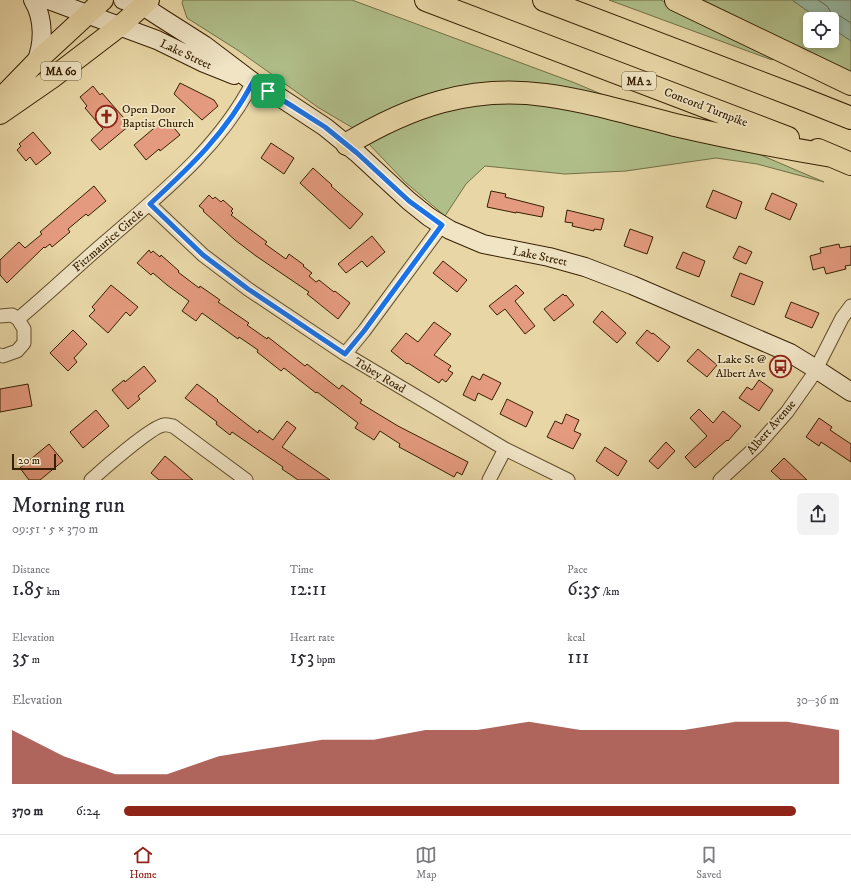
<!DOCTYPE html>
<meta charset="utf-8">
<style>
:root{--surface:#fff;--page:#f2f2f3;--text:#2b2b33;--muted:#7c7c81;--line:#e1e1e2;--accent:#8f2418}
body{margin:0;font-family:"IM FELL DW Pica",serif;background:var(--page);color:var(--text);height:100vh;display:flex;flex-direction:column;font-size:15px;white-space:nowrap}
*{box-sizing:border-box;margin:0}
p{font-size:13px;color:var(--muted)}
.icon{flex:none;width:22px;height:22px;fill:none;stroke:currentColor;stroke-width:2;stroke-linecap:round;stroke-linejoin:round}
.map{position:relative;height:480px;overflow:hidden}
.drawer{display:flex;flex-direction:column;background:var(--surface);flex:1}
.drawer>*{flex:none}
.buttons{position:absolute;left:803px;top:12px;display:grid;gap:8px}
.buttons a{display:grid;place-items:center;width:36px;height:36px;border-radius:6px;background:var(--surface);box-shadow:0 2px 6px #0003;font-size:20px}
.scale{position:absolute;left:12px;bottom:10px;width:44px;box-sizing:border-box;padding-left:4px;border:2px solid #362000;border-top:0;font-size:11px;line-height:14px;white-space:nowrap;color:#362000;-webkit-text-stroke:3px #f0e4c5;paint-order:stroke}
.pin{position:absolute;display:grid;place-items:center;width:34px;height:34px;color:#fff;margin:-17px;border-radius:8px;box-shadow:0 2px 6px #0006}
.round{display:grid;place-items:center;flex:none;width:42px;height:42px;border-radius:6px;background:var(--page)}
.head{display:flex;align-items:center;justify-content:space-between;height:68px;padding:0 12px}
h1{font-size:22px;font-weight:600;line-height:30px}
.metrics{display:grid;grid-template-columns:repeat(3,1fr);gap:6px;height:68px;padding:4px 12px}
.metrics div{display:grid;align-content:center}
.metrics b{font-size:20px;font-weight:600}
.metrics small{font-size:11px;font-weight:400}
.metrics p{font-size:11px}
.chart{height:112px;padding:8px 12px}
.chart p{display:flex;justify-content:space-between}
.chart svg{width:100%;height:72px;margin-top:4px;fill:var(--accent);opacity:.7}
ul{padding:0 12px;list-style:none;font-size:13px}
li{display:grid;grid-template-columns:64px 48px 1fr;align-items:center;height:30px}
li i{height:10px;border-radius:5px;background:var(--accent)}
.dock{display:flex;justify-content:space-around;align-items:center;height:56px;border-top:1px solid var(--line);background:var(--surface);font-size:11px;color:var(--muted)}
.dock a{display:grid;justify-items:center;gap:2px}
.dock .current{color:var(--accent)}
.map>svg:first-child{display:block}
</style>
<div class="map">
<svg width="851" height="480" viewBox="0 0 851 480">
<rect width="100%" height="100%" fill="#e8d6a6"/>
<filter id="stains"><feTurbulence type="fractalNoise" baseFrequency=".005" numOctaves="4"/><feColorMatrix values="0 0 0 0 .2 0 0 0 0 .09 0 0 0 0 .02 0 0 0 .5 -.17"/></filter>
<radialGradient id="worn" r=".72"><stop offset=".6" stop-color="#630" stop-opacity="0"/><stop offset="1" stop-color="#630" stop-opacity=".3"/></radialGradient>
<path fill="#b0bf8a" stroke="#737045" d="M183 0H352L575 83 606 96 512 84 353 128 319 108 239 51 187 18 182 3Z
M609 0H661L774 56 772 60Z
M697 0H792L819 19H810V41H832V28L851 41V75Z
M485 100 544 102 749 150 824 182 757 164 716 158 626 171 565 174 485 166 466 184 445 216 405 182 368 143 410 117Z"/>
<path fill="#98b9a4" stroke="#717c62" d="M792 0H851V41L832 28V19H819Z"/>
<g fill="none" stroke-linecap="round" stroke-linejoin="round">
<path stroke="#676c52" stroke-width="1" d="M818 0 827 6 832 14 840 16 851 23"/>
</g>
<path fill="#e49a7e" stroke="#362000" d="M180 83 214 100 218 106 202 120 174 94Z
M93 86 100 95 102 93 130 125 100 150 91 140 103 129 85 108 87 106 80 97Z
M169 122 180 135 160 151 159 149 146 160 134 145 159 124 162 128Z
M33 132 51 153 36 165 30 157 26 161 17 150 21 146 19 144Z
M271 143 294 158 284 174 261 158Z
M313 168 332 185 331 186 363 214 350 229 300 183Z
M94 186 106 201 88 216 86 214 68 229 70 232 52 247 50 244 45 248 44 247 7 283 0 275V260L19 242 25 248 42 234 40 232Z
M713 190 742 202 736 219 706 207Z
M491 191 506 194 505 197 544 207 542 217 516 212V213L487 207Z
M772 193 797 204 790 220 765 209Z
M209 195 213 199 215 197 221 202 223 200 233 209 231 211 233 213 231 215 267 242 265 244 286 259 289 254 304 265 303 266 312 273 309 276 316 282 319 280 334 292 335 291 350 303 338 319 307 294 309 292 256 256 235 240 203 211 204 210 199 206Z
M567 210 604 219 601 230 594 229V231L572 226 573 223 565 222Z
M630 229 653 237 647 254 624 246Z
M372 236 385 252 367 267 362 261 346 273 338 264Z
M839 244 840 248 851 246V265L845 266 846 269 826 274 824 267 813 270 810 256 821 253 820 248Z
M739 246 752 252 746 264 733 258Z
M149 250 151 253 153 251 160 257 161 255 179 271 178 272 199 288 200 286 220 300 218 302 249 323 247 325 267 339 268 337 305 366 307 364 339 389 342 385 362 400 360 403 398 426 468 462 462 475 457 472 454 477 414 455 399 447 400 444 380 431 374 440 355 428 358 423 317 392 316 393 284 368 281 371 257 352 258 350 239 337 238 339 202 313 196 321 182 311 189 301 167 285 153 273 151 275 137 263Z
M683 252 705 261 699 277 676 268Z
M443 261 467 280 457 292 433 273Z
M740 273 763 282 754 305 731 296Z
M111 285 138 307 130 316 126 312 108 333 89 316 95 310 92 307Z
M516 285 524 293 515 301 535 326 525 334 505 309 497 315 489 306Z
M563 294 565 296 566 295 574 305 554 321 544 309Z
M791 302 819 313 812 328 785 317Z
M602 311 626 333 617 343 593 322Z
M434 322 451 334 434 355 451 366 448 370 453 373 446 382 442 379 439 383 408 363 407 364 391 351 406 333 418 342Z
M73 330 87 344 74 358 77 362 68 371 50 353Z
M647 330 652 334 653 333 670 347 658 362 636 343Z
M698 349 717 365 707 377 687 361Z
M144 366 156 381 138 396 140 399 128 409 112 390 124 380 125 382Z
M483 374 501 383 492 400 478 393 475 401 463 395 472 376 480 380Z
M759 380 773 390 759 411 739 398 747 387 752 390Z
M28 384 32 406 0 412V389Z
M197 384 218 400 217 401 258 433 259 430 273 440 287 421 296 428 282 447 330 480H298L282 469 283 467 232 432 230 435 216 424 217 422 185 398Z
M507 399 533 412 526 427 500 414Z
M699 409 713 423 723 411 741 426 728 441 727 440 695 468 685 457 707 436 690 418Z
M96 410 109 426 83 448 70 432Z
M566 414 579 420 574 431 581 434 573 449 547 437 555 421 562 424Z
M819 418 832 427 830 430 851 444V462L821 442 819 446 806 437Z
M666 442 675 451 658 469 649 461Z
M49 444 63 461 40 480H29L20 468Z
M605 447 627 461 618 476 596 461Z
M165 456 193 480H159L151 473Z
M784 458 807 480H781L771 471Z"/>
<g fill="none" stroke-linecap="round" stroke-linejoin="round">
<defs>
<path id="minor" d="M149 204 203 255 248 289 345 354 505 449 568 480
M0 316 12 315 18 319 24 329V343L17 351 3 356 0 355
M18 319C47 295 74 269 103 244 159 195 218 150 253 82
M345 354 364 331 442 225
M91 480C102 470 152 426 164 425 167 424 170 426 173 426L246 480
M489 480 505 449
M720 480 757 446 787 412 813 375 842 318 851 306"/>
<path id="secondary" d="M33 0C44 18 44 43 36 62
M49 0 157 40 204 63 234 75
M123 0 143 6 163 19 204 45 253 82 281 98 325 127 357 153 409 201 429 217 450 230 483 244 549 257 585 267 632 285 790 353 816 369 851 392"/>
<path id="primary" d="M0 99 36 62 103 0
M0 114 52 78 120 26 149 0"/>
<path id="motorway" d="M426 0 788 138
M544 0 798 97 851 118
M676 0 851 84
M347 144C410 106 471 85 545 95 589 101 632 114 675 125 727 137 779 147 832 156
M818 150 851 164"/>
</defs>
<use href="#minor" stroke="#624e2a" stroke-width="15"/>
<use href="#secondary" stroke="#362000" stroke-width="20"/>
<use href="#primary" stroke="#362000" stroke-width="22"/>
<use href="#motorway" stroke="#362000" stroke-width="24"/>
<use href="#minor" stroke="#f0e4c5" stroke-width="13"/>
<use href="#secondary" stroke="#f0e4c5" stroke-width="18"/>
<use href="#primary" stroke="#e8d6a6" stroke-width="20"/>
<use href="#motorway" stroke="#e8d6a6" stroke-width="22"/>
</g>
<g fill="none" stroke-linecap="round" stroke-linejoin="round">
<defs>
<path id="route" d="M253 82 292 106 325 127 357 153 409 201 442 225 364 331 345 354 248 289 203 255 150 204C191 166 226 133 253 82Z"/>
</defs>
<use href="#route" stroke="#fff" stroke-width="8"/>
<use href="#route" stroke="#1a73e8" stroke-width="5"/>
</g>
<defs>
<symbol id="church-ring" viewBox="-11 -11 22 22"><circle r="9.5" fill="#f0e4c5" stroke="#8f2418" stroke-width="1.5"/><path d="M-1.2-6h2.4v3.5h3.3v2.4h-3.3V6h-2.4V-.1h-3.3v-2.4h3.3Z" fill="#8f2418"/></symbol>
<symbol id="bus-ring" viewBox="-11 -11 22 22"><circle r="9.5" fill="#f0e4c5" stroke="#8f2418" stroke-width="1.5"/><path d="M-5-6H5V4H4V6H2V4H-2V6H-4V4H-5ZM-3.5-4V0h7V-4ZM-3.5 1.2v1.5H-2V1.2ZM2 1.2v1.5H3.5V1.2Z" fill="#8f2418"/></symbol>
</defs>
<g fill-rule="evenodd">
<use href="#church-ring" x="94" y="104" width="25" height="25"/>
<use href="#bus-ring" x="768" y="354" width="25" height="25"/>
</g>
<g text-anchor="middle" stroke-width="3.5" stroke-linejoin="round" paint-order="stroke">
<g fill="#f0e4c5" stroke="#6e5b3b" stroke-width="1">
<rect x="41" y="62" width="40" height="18" rx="3"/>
<rect x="622" y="72" width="34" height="18" rx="3"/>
</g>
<g font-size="11" font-weight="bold" fill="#362000">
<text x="61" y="75">MA 60</text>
<text x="639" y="85">MA 2</text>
</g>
<g font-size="12" fill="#362000" stroke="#f0e4c5">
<text transform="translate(186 54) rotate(25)" y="4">Lake Street</text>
<text transform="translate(706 107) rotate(21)" y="4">Concord Turnpike</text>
<text transform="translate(108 240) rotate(-41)" y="4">Fitzmaurice Circle</text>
<text transform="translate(540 256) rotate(12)" y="4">Lake Street</text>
<text transform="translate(380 375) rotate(31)" y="4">Tobey Road</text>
<text transform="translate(771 427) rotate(-49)" y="4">Albert Avenue</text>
</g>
<g font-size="12" fill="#362000" stroke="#f0e4c5" text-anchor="start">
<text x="122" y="113">Open Door<tspan x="122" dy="14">Baptist Church</tspan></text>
<text x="766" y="363" text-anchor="end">Lake St @<tspan x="766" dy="14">Albert Ave</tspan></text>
</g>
</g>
<rect width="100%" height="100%" filter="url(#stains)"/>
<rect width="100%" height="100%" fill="url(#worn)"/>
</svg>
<div class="buttons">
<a><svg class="icon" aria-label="locate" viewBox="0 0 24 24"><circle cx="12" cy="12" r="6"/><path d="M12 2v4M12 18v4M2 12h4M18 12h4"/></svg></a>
</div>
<div class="scale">20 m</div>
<div class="pin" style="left:268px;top:91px;background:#1e9e55"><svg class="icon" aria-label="arrive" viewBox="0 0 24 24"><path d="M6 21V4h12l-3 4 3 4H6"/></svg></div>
</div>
<section class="drawer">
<div class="head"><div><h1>Morning run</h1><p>09:51 · 5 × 370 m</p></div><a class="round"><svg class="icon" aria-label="share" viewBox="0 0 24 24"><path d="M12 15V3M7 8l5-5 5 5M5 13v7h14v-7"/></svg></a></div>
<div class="metrics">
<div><p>Distance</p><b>1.85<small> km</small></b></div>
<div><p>Time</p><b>12:11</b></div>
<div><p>Pace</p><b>6:35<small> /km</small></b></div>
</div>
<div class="metrics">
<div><p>Elevation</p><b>35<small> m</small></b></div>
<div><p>Heart rate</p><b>153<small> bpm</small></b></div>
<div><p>kcal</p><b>111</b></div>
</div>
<div class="chart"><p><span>Elevation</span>30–36 m</p>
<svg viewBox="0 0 160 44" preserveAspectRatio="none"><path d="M0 44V11L10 27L20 38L30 38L40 27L50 22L60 17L70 17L80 11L90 11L100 6L110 11L120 11L130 11L140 6L150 6L160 11V44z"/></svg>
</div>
<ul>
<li><b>370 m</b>6:24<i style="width:94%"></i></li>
</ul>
</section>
<nav class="dock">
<a class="current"><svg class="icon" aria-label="home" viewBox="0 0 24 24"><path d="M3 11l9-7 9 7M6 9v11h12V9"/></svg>Home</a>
<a><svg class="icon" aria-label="map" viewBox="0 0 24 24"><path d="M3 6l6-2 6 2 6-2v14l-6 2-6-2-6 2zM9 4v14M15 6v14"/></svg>Map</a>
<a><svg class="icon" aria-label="saved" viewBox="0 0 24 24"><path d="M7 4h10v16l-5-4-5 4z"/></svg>Saved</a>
</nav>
